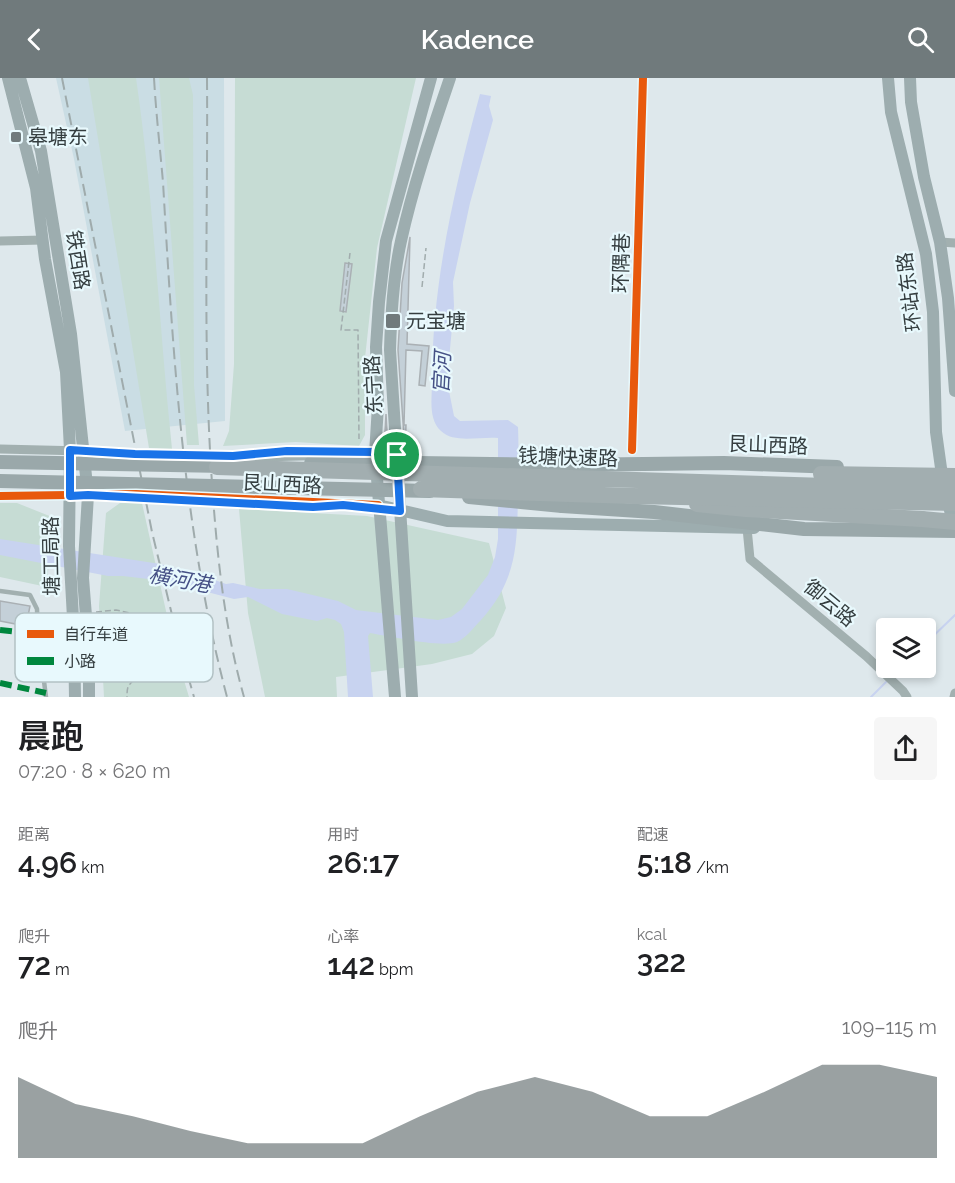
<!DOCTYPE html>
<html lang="zh">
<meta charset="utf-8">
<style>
:root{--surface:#fff;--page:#f6f6f6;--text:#202124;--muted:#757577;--accent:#707a7c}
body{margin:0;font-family:Raleway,"Noto Sans SC",sans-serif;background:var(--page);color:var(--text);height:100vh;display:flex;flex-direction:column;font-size:22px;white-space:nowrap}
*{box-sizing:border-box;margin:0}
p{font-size:20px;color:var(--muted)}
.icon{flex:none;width:33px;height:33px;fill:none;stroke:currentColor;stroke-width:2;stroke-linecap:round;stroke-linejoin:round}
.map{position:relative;height:619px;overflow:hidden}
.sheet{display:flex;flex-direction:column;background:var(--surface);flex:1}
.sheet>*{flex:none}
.buttons{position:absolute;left:876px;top:540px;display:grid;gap:12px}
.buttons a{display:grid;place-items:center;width:60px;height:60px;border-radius:6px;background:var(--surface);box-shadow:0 3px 9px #0003;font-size:30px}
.pin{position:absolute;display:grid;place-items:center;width:51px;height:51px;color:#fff;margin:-26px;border:3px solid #fff;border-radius:50%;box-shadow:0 2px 6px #0007}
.round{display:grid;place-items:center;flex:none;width:63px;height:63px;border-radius:6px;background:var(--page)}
.overview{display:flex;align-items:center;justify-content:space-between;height:102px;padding:0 18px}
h1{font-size:33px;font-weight:600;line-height:45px}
.metrics{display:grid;grid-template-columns:repeat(3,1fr);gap:9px;height:102px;padding:6px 18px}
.metrics div{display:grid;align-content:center}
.metrics b{font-size:30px;font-weight:600}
.metrics small{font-size:16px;font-weight:400}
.metrics p{font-size:16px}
.chart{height:168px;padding:12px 18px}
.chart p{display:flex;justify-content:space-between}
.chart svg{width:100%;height:108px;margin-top:6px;fill:var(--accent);opacity:.7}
header{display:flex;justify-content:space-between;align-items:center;height:78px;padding:0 18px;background:var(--accent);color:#fff;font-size:27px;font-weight:600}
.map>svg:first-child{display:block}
</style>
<header><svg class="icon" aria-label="back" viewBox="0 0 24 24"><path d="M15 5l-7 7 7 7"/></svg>Kadence<svg class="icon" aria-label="search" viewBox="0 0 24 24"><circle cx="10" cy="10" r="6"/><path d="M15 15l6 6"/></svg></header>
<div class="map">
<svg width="955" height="619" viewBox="0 0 955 619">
<rect width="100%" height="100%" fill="#dee8ec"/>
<path fill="#cadde4" d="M56 0H224L225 343 125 353 74 81Z"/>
<path fill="#c6dcd4" d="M88 0H136C154 123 159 248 172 371L149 370Z
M159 0H189L193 17 194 307 199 367H187Z
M235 0H416L377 170 365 280V357L359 368 296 364 223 368 229 353 234 286Z
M0 425H17L52 439 47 509 0 499Z
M120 425H142L174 569 189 619H104L99 528 106 435Z
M239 431 367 438 489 465 506 530 494 558 472 576 432 586 336 599 337 619H265L248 535Z"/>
<path fill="#c8d3f0" d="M480 16 491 18 489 28 493 42 470 125 453 204 454 228 447 303 454 338 460 343 508 342 518 349C519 371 518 392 518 414 517 466 518 501 481 542 474 549 466 560 457 564 441 570 389 558 370 555L368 558 373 619H348L344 554 341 546 335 542 327 540 317 543 282 536 248 519 234 521 165 503 123 498H108L0 477V461L160 486 195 495 226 506 233 505 260 511H287L338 523 356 532 438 542 451 539 462 531 488 497 495 479 498 461V360C481 358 454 366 441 353 428 341 432 320 432 305 432 205 454 112 480 16Z"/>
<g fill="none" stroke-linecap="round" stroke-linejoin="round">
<path stroke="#c8d3f0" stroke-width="2" d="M926 565 955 537
M894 595 900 590
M871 619 886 604"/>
</g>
<path fill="#c4d0d8" stroke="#aab0b4" stroke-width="1.5" d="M410 159 407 266 429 268 425 308 419 307 422 273 406 272 404 347H406L405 373 398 272 402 205Z
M345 185 352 186 346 234 340 233Z
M386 336 388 372H384Z
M0 523 30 528 26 548 0 543Z"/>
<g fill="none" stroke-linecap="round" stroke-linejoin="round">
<path stroke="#bcc6ca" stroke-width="9" stroke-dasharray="9 4.5" stroke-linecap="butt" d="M135 379 221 380
M136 416 221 419"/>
<path stroke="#a1acad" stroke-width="1.5" stroke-dasharray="6 3" stroke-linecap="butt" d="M350 175 341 252H358L359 361
M422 209 426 170
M96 534 116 532 130 535 135 543C130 568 143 569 143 585 143 598 133 600 128 609 127 612 127 616 127 619
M100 578 142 587"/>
<path stroke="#a2b0b0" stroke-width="4.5" d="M0 513 30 517 37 531 38 556
M17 595 44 596
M46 619 38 556 71 558"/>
<path stroke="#a2b0b0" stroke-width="9" d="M0 163 43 162
M940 164 955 165
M0 371 84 373 135 379
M632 372 643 0
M221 380 375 376
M0 418 136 416
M221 419 378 427
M747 450 750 481 866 578 903 613 907 619
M954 619 955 615"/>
<path stroke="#9dadaf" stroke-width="12" d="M8 0 36 110 45 181 66 294 70 372 69 468 74 558 75 619
M20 0 41 73 71 256 88 417 83 500 89 576V619
M888 0 891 34 926 176 933 234 936 354 941 390 954 451
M910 0 911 24 924 99 940 164 948 220 955 313
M378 427 447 443 754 450
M395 619 375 376 378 328 376 269 379 224 386 163 431 0
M412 619 390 272C391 236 393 199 401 163 413 108 432 53 450 0"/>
<path stroke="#9aa8aa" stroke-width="14" d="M563 387 724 385 837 389
M562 428 654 434 804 451 955 453"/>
<path stroke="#a2aeb0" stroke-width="16" d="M697 426 746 431 922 441"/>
<path stroke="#9fabac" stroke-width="2" stroke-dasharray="12 6" stroke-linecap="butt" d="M62 0 152 454 180 570 194 619
M154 0C156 35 160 70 163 104 173 277 183 452 227 619
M207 0C208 130 203 260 211 390 216 467 223 545 244 619"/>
<path stroke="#9aa8aa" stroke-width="14" d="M0 384 226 388
M311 385 342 384 563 387
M0 403 430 413
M469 419 562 428"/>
<path stroke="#a2aeb0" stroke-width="16" d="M217 389 955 412
M821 396 955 398
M421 411 633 418 955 425
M922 441 955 444"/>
<path stroke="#00873e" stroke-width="6" stroke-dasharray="12 6" stroke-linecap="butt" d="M0 552 38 556
M0 605 46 615"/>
<defs>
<path id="cycleway" d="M632 372 643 0
M84 373 135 376 233 378 287 373 375 374
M0 418 136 416 378 427"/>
</defs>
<use href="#cycleway" stroke="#e8f9fd" stroke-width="11"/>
<use href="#cycleway" stroke="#e8590c" stroke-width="8"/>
</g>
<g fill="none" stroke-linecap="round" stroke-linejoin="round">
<defs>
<path id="route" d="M70 372 135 376 233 378 287 373 375 374V376L397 377 400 433 343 427 313 429 88 417 70 418Z"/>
</defs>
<use href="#route" stroke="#fff" stroke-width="12"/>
<use href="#route" stroke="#1a73e8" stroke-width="8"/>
</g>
<g fill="#707a7c" stroke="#e8f9fd" stroke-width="2">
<rect x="10" y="53" width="12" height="12" rx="3"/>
<rect x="385" y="235" width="16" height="16" rx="3"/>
</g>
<g text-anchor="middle" stroke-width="4.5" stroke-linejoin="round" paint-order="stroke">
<g font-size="20" fill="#353e40" stroke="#e8f9fd" text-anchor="start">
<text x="28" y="66">皋塘东</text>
<text x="406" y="250">元宝塘</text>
</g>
<g font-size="20" fill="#353e40" stroke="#e8f9fd">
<text transform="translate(78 182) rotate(81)" y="7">铁西路</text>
<text transform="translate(621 185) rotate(-88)" y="7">环隅巷</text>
<text transform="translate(909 214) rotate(-97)" y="7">环站东路</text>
<text transform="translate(373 307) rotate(-93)" y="7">东宁路</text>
<text transform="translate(768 367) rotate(2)" y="7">艮山西路</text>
<text transform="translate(568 379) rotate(2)" y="7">钱塘快速路</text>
<text transform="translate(282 406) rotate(3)" y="7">艮山西路</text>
<text transform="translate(51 478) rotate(-91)" y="7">塘工局路</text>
<text transform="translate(830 525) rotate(40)" y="7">御云路</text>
</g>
<g font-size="21" font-style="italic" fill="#465186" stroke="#e8f9fd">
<text transform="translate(442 295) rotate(-87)" y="7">官河</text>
<text transform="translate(180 502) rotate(10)" y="7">横河港</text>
</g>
</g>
<rect x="15" y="535" width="198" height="69" rx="9" fill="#e8f9fd" stroke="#b2c1c4" stroke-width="1.5"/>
<rect x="27" y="552" width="27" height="8" fill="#e8590c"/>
<rect x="27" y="579" width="27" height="8" fill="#00873e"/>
<g font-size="16" fill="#353e40">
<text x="64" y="562">自行车道</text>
<text x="64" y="589">小路</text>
</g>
</svg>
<div class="buttons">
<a><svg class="icon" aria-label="layers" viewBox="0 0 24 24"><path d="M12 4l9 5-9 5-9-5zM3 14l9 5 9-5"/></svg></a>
</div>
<div class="pin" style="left:397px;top:377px;background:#1e9e55"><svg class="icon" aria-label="arrive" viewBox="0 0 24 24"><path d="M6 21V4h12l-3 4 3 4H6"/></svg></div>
</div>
<section class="sheet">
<div class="overview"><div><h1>晨跑</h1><p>07:20 · 8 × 620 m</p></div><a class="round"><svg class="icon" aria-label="share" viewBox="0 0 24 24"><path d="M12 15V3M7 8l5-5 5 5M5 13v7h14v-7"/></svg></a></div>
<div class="metrics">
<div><p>距离</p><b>4.96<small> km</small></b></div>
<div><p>用时</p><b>26:17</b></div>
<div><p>配速</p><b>5:18<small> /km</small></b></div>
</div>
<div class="metrics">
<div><p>爬升</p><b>72<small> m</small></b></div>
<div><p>心率</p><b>142<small> bpm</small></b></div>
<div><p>kcal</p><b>322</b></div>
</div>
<div class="chart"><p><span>爬升</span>109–115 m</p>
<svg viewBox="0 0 160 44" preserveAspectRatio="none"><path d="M0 44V11L10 22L20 27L30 33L40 38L50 38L60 38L70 27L80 17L90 11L100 17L110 27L120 27L130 17L140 6L150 6L160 11V44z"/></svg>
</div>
</section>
